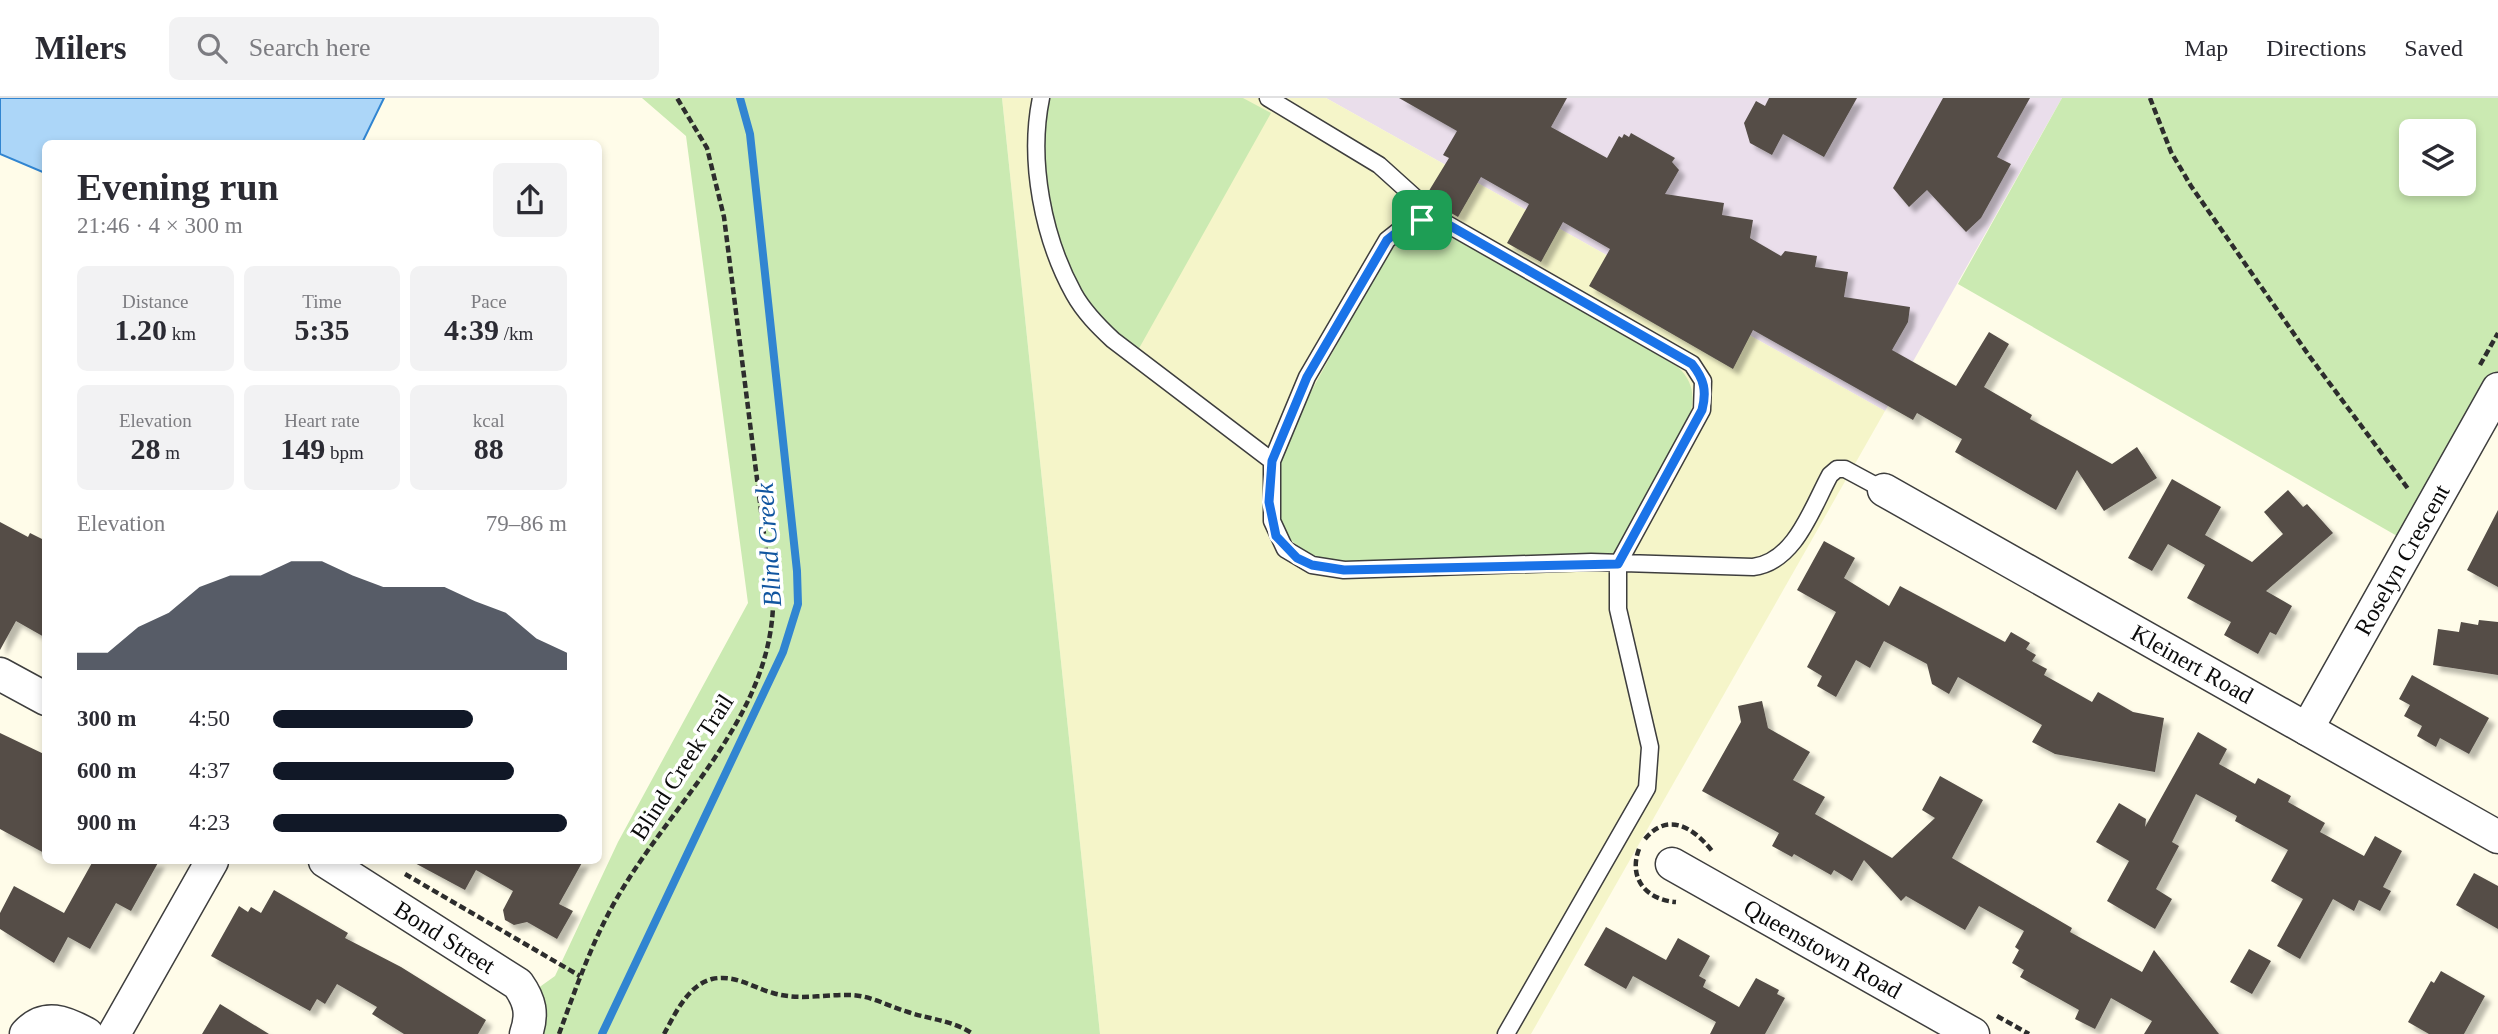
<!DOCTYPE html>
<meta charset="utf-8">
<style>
:root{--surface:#fff;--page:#f2f2f3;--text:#2b2b33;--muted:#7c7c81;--line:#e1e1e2;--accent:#111827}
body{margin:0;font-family:"Times New Roman",serif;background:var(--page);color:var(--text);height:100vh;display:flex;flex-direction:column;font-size:26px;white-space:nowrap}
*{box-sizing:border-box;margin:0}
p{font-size:23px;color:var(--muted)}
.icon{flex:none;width:38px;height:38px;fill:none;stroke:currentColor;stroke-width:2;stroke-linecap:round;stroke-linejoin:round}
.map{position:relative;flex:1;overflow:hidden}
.drawer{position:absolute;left:42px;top:42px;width:560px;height:724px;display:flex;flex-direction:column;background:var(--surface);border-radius:10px;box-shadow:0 4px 10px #0003}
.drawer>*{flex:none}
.tools{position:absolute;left:2399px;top:21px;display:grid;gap:14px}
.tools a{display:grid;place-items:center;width:77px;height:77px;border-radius:10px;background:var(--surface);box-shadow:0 4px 10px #0003;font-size:35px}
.pin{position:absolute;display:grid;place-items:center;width:60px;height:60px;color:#fff;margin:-30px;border-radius:14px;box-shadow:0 4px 10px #0006}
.round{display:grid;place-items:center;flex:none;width:74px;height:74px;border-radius:10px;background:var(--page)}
.overview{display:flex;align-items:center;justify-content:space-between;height:119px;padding:0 35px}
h1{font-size:38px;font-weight:800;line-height:52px}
.stats{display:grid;grid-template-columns:repeat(3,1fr);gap:10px;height:119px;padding:7px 35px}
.stats div{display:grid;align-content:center;border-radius:10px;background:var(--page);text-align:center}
.stats b{font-size:30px;font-weight:800}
.stats small{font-size:19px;font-weight:400}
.stats p{font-size:19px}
.chart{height:196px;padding:14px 35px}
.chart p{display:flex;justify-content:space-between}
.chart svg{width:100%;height:126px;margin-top:7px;fill:var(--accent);opacity:.7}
ul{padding:0 35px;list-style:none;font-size:23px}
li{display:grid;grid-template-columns:112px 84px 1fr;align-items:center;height:52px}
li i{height:18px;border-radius:9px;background:var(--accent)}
header{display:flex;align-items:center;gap:42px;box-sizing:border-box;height:98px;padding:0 35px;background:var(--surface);border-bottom:2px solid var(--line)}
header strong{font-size:33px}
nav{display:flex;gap:38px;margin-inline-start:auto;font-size:24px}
.search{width:490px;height:63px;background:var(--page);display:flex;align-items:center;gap:18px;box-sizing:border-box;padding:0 24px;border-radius:10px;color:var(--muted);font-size:26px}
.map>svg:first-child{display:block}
</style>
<header>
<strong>Milers</strong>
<div class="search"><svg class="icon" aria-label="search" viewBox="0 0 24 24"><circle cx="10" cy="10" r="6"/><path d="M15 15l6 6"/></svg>Search here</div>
<nav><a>Map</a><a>Directions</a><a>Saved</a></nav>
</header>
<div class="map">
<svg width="2498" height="936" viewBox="0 0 2498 936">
<defs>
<filter id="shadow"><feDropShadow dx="6" dy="6" stdDeviation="2" flood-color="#0004"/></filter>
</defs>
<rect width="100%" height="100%" fill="#fffce9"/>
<path fill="#eadeeb" d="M1326 0H2062L1885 313Z"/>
<path fill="#f5f5c9" d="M1002 0H1326L1885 313 1531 936H1100Z"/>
<path fill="#cbeab2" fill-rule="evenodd" d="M642 0H1002L1100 936H526L527 898 555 878 618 744 748 505 686 38Z
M1047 0H1243L1271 15 1137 254C1113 232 1087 210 1073 181 1052 139 1038 45 1047 0Z
M2062 0H2498V291L2411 446 1958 186ZM2412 33H2464V86H2412Z
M1437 132 1454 136 1678 269C1693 284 1695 297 1690 317L1616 456 1340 465C1261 453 1270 387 1293 327L1391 147 1407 134Z"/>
<path fill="#acd6f8" stroke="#3185d1" stroke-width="2" d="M0 0H384L362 45 46 46 45 75 0 56Z"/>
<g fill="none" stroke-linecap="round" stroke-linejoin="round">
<path stroke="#3185d1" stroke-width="8" d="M602 936 783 554 798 506 797 473 750 36 740 0"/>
</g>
<path fill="#544d47" filter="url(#shadow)" d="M1399 0H1567L1551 29 1607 60 1619 38 1622 40 1624 36 1629 39 1631 35 1675 60 1672 64 1679 72 1665 96 1724 105 1722 117 1753 122 1750 140 1781 158 1785 153 1817 158 1815 169 1848 174 1844 199 1910 209 1908 224 1892 252 1956 288 1989 234 2009 246 1984 289 2032 317 2030 321 2112 366 2137 349 2157 380 2104 413 2077 372 2056 412 1955 354 1962 341 1917 315 1913 322 1753 232 1733 271 1589 188 1610 151 1563 124 1541 164 1507 145 1529 106 1481 79 1458 119 1441 109 1427 96 1449 60 1443 57 1457 33Z
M1769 0H1857L1824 59 1783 36 1772 57 1750 45 1744 25 1756 3 1765 8Z
M1943 0H2030L1997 59 2011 66 1981 120 1966 134 1927 92 1909 109 1893 90Z
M2172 381 2221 409 2205 437 2252 464 2283 436 2264 414 2288 392 2303 409 2307 406 2333 435 2266 493 2292 508 2276 537 2270 534 2258 556 2224 537 2231 524 2187 500 2205 467 2168 446 2152 473 2128 460Z
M2498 412V489L2467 472Z
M0 424 28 439 30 435 46 443V540L16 523 0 552Z
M1824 443 1855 460 1844 480 1889 508 1900 488 2005 544 2011 534 2030 545 2026 551 2036 557 2032 563 2047 571 2044 577 2092 604 2098 594 2133 614 2164 620 2155 674 2055 656 2032 644 2042 627 1958 579 1949 596 1932 586 1927 566 1884 543 1870 570 1856 562 1836 599 1817 588 1822 578 1807 569 1836 514 1797 492Z
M2479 522 2498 524V577L2433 567 2438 531 2459 534 2461 524 2478 527Z
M2412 577 2489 620 2469 656 2440 640 2436 649 2417 638 2422 628 2404 618 2410 607 2399 601Z
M1762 603 1768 630 1810 654 1793 682 1825 699 1815 716 1892 760 1935 720 1922 712 1940 678 1983 702 1952 760 2072 830 2070 834 2142 874 2154 852 2219 936H2144L2152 923 2111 900 2095 931 2075 921 2079 912 2020 879 2024 872 2012 865 2019 852 2015 849 2024 833 1979 808 1965 832 1906 798 1901 803 1864 762 1852 783 1834 772 1831 777 1794 756 1792 759 1772 748 1779 735 1702 693 1741 624 1738 608Z
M2198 634 2227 651 2219 666 2255 686 2258 680 2291 698 2288 704 2325 725 2320 734 2364 758 2375 738 2402 753 2383 789 2391 793 2380 813 2359 802 2354 813 2333 801 2300 861 2277 848 2303 801 2271 783 2288 752 2235 723 2237 718 2196 696 2172 744 2179 748 2156 791 2172 801 2155 831 2107 803 2129 763 2096 744 2119 705 2146 721 2145 729Z
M0 635 46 657V756L0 731Z
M93 763H159L131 813 116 805 90 851 68 839 54 865 0 831V815L14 788 64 815Z
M411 763H583L559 806 573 813 557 841 527 824 514 827 505 822 503 812 513 793 476 772 465 792Z
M2474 775 2498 788V831L2456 807Z
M274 792 348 835 345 840 401 869 486 922 478 936H404L372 916 377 909 337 886 325 906 317 901 310 913 211 858 239 808 248 814 251 809 261 815Z
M1606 829 1666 862 1678 840 1710 858 1699 878 1706 882 1703 889 1739 909 1756 880 1779 892 1777 896 1785 900 1765 936H1710L1716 924 1633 878 1626 891 1584 867Z
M2249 851 2271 863 2252 896 2230 884Z
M2441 873 2485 898 2464 936H2429L2408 924 2431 883 2434 885Z
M220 906 269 936H202Z"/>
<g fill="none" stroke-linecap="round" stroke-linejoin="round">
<defs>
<path id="lane" d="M1041 0C1028 63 1043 140 1074 196 1084 214 1098 228 1113 242L1272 363
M1268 0 1379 67 1440 122 1692 266 1703 283 1702 312 1618 466V511L1650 649 1647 690 1506 936
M1440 122 1406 127 1387 142 1307 279 1272 363V423L1285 451 1312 467 1344 472 1591 464 1753 469C1795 464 1812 410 1830 377L1837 371H1845L1884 392"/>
<g id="street">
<path id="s1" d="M1884 392 2498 739"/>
<path d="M0 576 46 601"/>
<path id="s2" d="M2307 631 2498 291"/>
<path id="s3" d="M325 763 518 886C530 903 533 916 526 936"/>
<path id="s4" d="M1672 766 1973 936"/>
<path d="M26 936C45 915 65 924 87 936"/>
<path d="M114 936 212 763"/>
</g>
</defs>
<use href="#lane" stroke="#3e3e3e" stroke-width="19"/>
<use href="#street" stroke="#3e3e3e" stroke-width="35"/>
<path stroke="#2d2d2d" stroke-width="4.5" stroke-dasharray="7 3.5" stroke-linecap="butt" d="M2150 0 2171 54 2191 88 2310 259 2409 392
M2480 267 2498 235
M1645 741C1668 713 1694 730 1712 753
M1639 751C1628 780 1646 802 1676 804
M405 776 580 878
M1997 918 2029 936
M559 936C577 887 595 835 623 790 677 701 769 618 773 508L724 119 707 50 677 0
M664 936C675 916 688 887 712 881 735 876 751 889 773 895 799 903 826 896 852 897 872 898 890 909 908 914 932 922 952 922 973 936"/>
<use href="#lane" stroke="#fff" stroke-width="16"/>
<use href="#street" stroke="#fff" stroke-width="32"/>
</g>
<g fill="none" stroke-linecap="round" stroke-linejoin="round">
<defs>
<path id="route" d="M1422 122H1440L1692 266C1704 281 1707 293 1702 312L1618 466 1344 472 1312 467 1297 460 1276 438 1269 404 1272 363 1307 279 1387 142 1406 127Z"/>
</defs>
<use href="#route" stroke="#fff" stroke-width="14"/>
<use href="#route" stroke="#1a73e8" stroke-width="9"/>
</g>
<g text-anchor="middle" stroke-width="7" stroke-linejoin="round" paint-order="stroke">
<g font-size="24" fill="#0b0b0b" stroke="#fff">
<text dy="8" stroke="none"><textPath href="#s2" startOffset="194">Roselyn Crescent</textPath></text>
<text dy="8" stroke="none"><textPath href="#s1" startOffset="354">Kleinert Road</textPath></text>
<text transform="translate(682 669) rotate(-57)" y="8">Blind Creek Trail</text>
<text dy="8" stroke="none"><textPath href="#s3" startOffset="142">Bond Street</textPath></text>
<text dy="8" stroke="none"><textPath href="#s4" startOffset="173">Queenstown Road</textPath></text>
</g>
<g font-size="26" font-style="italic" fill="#1156a0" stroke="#fff">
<text transform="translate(768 447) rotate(-94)" y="9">Blind Creek</text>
</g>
</g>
</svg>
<div class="tools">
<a><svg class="icon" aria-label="layers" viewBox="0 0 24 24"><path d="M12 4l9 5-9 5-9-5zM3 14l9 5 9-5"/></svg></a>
</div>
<div class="pin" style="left:1422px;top:122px;background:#1e9e55"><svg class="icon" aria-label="arrive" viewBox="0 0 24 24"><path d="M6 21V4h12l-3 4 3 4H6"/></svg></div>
<section class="drawer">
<div class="overview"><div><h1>Evening run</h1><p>21:46 · 4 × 300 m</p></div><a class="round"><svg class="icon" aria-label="share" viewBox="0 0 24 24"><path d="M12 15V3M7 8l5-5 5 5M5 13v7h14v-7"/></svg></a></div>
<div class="stats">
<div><p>Distance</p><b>1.20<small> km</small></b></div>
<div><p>Time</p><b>5:35</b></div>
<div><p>Pace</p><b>4:39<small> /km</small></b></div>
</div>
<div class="stats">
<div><p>Elevation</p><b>28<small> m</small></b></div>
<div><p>Heart rate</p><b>149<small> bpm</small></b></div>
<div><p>kcal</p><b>88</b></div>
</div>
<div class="chart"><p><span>Elevation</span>79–86 m</p>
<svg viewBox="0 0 160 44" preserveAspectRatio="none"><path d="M0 44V38L10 38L20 29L30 24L40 15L50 11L60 11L70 6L80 6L90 11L100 15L110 15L120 15L130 20L140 24L150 33L160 38V44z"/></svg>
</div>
<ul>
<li><b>300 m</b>4:50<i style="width:68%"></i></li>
<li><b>600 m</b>4:37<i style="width:82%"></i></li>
<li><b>900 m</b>4:23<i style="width:100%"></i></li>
</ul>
</section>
</div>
